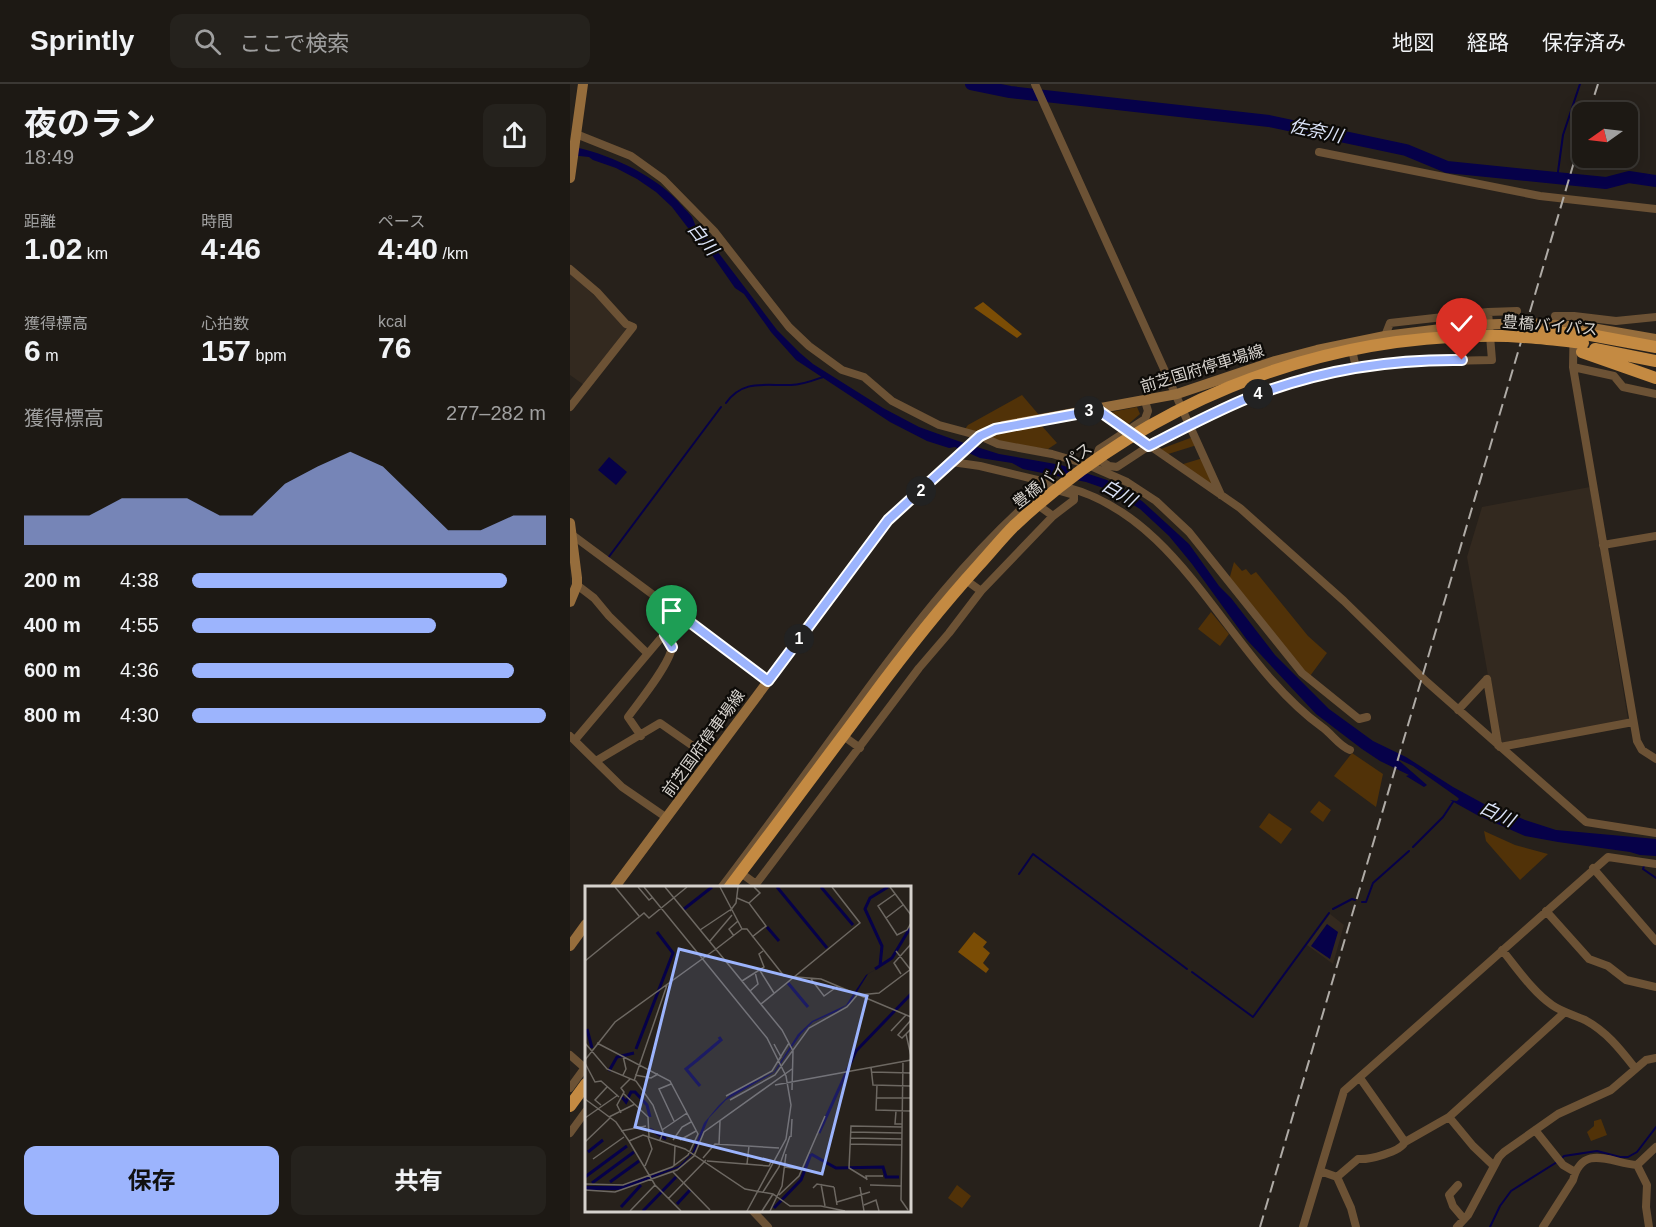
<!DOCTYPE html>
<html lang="ja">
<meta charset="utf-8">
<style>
:root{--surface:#1d1914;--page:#25221d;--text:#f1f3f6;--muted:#a0a0a0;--line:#3b3834;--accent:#9cb4fd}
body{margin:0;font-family:Helvetica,"Noto Sans JP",sans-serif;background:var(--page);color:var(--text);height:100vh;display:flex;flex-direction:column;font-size:22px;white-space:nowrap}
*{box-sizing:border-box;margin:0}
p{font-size:20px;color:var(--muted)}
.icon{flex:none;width:33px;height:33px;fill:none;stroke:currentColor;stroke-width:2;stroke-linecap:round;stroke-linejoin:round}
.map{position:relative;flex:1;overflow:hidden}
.side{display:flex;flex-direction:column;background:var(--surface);width:570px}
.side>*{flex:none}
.needle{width:39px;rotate:256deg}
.controls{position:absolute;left:1002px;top:18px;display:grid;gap:12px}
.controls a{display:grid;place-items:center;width:66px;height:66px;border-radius:12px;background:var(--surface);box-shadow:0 3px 15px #0003,0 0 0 2px var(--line);font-size:30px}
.pin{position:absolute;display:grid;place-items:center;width:51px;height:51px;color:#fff;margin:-62px -26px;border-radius:50% 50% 50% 0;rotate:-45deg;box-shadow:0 0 6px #0007}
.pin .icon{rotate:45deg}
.km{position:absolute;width:30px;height:30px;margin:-15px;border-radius:50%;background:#222;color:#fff;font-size:16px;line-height:30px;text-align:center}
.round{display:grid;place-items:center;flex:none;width:63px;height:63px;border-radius:12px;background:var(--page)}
.summary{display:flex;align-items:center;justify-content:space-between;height:102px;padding:0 24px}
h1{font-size:33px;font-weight:700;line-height:45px}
.figures{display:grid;grid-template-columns:repeat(3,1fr);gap:9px;height:102px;padding:6px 24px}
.figures div{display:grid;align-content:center}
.figures b{font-size:30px;font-weight:700}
.figures small{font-size:16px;font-weight:400}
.figures p{font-size:16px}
.chart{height:168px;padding:12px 24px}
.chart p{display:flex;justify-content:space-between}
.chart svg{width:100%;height:108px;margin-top:6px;fill:var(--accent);opacity:.7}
.action{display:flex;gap:12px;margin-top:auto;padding:12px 24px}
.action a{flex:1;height:69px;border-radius:12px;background:var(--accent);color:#111;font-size:24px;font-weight:700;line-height:69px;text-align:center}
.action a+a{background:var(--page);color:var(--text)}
ul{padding:0 24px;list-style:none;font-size:20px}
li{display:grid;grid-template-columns:96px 72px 1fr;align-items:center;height:45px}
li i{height:15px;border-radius:8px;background:var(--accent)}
header{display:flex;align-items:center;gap:36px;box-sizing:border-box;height:84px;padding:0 30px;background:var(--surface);border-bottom:2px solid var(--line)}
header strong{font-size:28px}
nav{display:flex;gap:33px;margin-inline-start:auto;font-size:21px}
.search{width:420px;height:54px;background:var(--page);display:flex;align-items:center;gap:15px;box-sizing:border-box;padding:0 21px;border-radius:12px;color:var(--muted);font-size:22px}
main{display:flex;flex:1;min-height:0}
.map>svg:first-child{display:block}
</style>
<header>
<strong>Sprintly</strong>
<div class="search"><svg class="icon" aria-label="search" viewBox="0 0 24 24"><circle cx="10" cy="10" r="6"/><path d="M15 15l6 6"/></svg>ここで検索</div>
<nav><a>地図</a><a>経路</a><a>保存済み</a></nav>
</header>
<main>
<section class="side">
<div class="summary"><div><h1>夜のラン</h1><p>18:49</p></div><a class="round"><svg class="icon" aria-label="share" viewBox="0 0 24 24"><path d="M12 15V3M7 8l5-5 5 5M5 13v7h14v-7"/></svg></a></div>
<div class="figures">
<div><p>距離</p><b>1.02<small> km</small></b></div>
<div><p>時間</p><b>4:46</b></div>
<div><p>ペース</p><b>4:40<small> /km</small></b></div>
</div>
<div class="figures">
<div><p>獲得標高</p><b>6<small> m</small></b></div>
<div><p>心拍数</p><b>157<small> bpm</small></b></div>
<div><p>kcal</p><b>76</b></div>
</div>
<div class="chart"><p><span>獲得標高</span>277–282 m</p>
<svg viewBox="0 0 160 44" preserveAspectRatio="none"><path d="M0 44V32L10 32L20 32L30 25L40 25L50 25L60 32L70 32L80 19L90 12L100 6L110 12L120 25L130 38L140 38L150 32L160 32V44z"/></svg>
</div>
<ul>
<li><b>200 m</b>4:38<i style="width:89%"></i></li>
<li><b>400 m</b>4:55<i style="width:69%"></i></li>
<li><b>600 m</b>4:36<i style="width:91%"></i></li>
<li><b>800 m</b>4:30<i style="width:100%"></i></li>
</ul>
<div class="action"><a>保存</a><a>共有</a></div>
</section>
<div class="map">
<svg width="1086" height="1143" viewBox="0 0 1086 1143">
<rect width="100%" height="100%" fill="#27211b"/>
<path fill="#33291f" d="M0 189 41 227 56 245 14 301 0 291Z
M1020 403 1058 636 930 659 897 473 912 423Z
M760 830 774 841 763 880 737 861Z"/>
<path fill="#513208" d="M452 311 469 331 423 340 407 350 395 345 398 341Z
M567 323 570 330 555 343 536 329Z
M471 341 487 359 478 365 428 359 419 354 435 347Z
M623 353 627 361 595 371 588 366Z
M633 374 647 404 610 381Z
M664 478 672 487 676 485 681 491 686 488 738 552 757 569 740 592 715 566 659 496Z
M641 528 659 550 650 562 628 545Z
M782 669 813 690 806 723 764 692Z
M749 717 761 726 753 738 740 728Z
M699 729 722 745 711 760 689 743Z
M914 747 945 761 978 770 950 796 916 757Z
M1031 1035 1037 1051 1021 1057 1017 1048 1024 1042V1037Z
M387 1101 401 1112 392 1124 378 1114Z"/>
<path fill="#7b4d05" d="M413 218 452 250 447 254 404 224Z
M404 848 417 858 413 863 420 869 413 879 419 885 416 889 388 868Z"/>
<path fill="#060149" d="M0 62C36 69 81 89 107 116 110 120 120 130 122 133 126 143 128 149 138 155L207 246 230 269 243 280 313 324 349 343 388 357 429 370 491 381 537 396 572 417 619 460 649 502 661 514 705 571 759 625 803 657 836 673 883 703 927 727 935 730 933 727H935L955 736 986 746 1086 755V772L1070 771 1060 768 988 758 955 752 907 731 880 716 887 717 889 715 887 713 843 682 826 674 857 701 854 703 836 692 839 691 810 677 792 665 746 630 677 556 622 480 599 452 570 425 539 406 516 398 453 385 442 379 410 374 385 363 379 364 357 357 320 338 226 276 201 248 174 210 165 204 142 171 128 157 102 123 86 108 67 95 46 84 23 76 19 73 0 71Z
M39 373 57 388 46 401 28 386Z
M757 840 768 848 760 875 741 862Z"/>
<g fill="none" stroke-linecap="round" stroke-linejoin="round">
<path stroke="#060149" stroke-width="2" d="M987 95 993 51 1010 0
M156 319C173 295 195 302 221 301 232 301 242 297 253 293
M38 474 151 323
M843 763 873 733 883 718
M1074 782 1073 785 1086 794
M449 790 463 770 617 885
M792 818H796L803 799 839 767
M763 825 782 815 785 816
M622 888 683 933 759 829
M991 1075 994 1072 1027 1067 1050 1073H1058L1067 1068 1086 1043
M920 1143 930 1122 941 1107 987 1078"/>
<path stroke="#060149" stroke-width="12" d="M401 0 440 8 699 37 836 66 877 83 1036 99 1059 93 1086 97"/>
<path stroke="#6c5235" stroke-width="8" d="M465 0 651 411
M6 50 61 72 93 95 144 147 219 243 239 262 272 286 294 293 322 317 369 341 410 352 428 360 482 370 516 380 557 398 586 417 619 448 732 589 789 635 797 633
M749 68 970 112 1086 125
M0 185 27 208 56 240 63 243 0 323
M918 228 947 227
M985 232H1004
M1086 233 1046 237 1004 232 1003 283 1044 292 1053 303 1086 310
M781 261 786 284
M1003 283 1067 657 1072 666 1086 675
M575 317 578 327 575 335 529 365 526 374 539 382 547 383 579 362 649 326 696 307 737 295 786 284 827 278 922 276 918 228 820 239 815 252
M528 326 670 424 774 517 857 598 1016 738 1086 749
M382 378 410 382 484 400
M496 403C615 434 657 574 752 643 762 650 769 662 780 666
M465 419 483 432
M1 450 198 596
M1033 461 1086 452
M393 494 411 507
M7 501 24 514 39 532 77 569
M917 595 928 661
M888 626 917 595
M272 651 290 664
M0 652 52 703 97 734
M71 652 58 633C69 618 100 580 102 563L95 551
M5 656 91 554 117 536
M930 663 1063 638
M26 677 90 639 140 674
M1023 784 1086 857
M168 787 186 800
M151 804C196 745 239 685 283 625 341 545 400 467 476 403L504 411V416L483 432 411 507 379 549 349 584 183 804
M976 827 1019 875 1038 882 1056 896 1086 903
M932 866C947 884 962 907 982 921 992 928 1004 931 1015 936 1037 948 1050 965 1065 984
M0 971 16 985
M790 994 835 1058 879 1033 995 928
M0 1004 16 982
M879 1033 903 1062 924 1082
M965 1046 993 1081 1005 1088
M0 1049 16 1027
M1067 1081 1077 1101 1076 1123 1079 1143
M750 1087 767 1093 781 1124 786 1143
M767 1093 788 1075C799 1076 830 1068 835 1058
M888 1101 879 1111 883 1122 894 1135
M182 1126 198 1143
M733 1143 774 1007 1038 773 1086 780
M887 1143 898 1131 929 1073 934 1068 988 1030 1041 1006 1076 976 1086 974
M973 1143 1003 1096C1013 1059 1041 1079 1067 1081L1086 1063"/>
<path stroke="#966d3c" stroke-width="10" d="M0 94 13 0
M1016 243 1086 255
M0 439 7 494V501L0 518
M44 804 318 436 410 352 433 342 607 310 705 277 747 266 815 252 903 241
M0 862 16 840"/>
<path stroke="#c48a42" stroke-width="12" d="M1015 250 1086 263
M1025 265 1086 277
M1012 268 1086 294
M0 1022 16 1000"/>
<path stroke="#afaba6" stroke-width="2" stroke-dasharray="12 6" stroke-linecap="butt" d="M1019 28 1028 0
M690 1143 1012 51"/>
<path stroke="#966d3c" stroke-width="10" d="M903 241 959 239 1016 243"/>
<path stroke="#c48a42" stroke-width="12" d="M974 248 1015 250
M159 804C206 742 252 680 299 617 333 571 369 525 408 482 420 469 431 455 444 442 571 323 736 254 910 252 945 251 979 255 1013 259"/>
</g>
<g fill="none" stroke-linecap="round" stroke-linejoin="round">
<defs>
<path id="route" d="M102 563 95 551 117 536 198 597 318 436 410 352 425 345 528 326 579 362C612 345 644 328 678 314 746 287 820 275 892 276"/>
</defs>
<use href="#route" stroke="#fff" stroke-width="12"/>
<use href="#route" stroke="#9cb4fd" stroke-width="8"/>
</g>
<g text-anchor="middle" stroke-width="4.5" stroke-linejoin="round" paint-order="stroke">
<g font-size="16" fill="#d6d2cd" stroke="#0d0b08">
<text transform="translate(980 241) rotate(5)" y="6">豊橋バイパス</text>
<text transform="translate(632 284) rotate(-17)" y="6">前芝国府停車場線</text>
<text transform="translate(482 391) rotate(-38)" y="6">豊橋バイパス</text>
<text transform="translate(133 659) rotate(-54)" y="6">前芝国府停車場線</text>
</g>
<g font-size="18" font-style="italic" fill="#dbe3f8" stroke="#0d0b08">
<text transform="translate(746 47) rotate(12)" y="6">佐奈川</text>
<text transform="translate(133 155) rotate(51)" y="6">白川</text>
<text transform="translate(549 409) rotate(30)" y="6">白川</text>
<text transform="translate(927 730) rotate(25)" y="6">白川</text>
</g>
</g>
<g transform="translate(15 802)">
<rect width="326" height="326" fill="#27211b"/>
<path d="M295 81 283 88 265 117 251 126 228 136 216 148 190 186 141 214 124 232 110 265 95 281 36 304H0V300H36L94 280 107 267 119 237 134 219 148 206 189 186 213 148 227 135 261 119 281 89Z" fill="#060149"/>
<path fill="none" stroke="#060149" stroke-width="3" d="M192 1 242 62M236 1 268 39M99 23 127 1M182 41 194 55M295 80 297 60 280 23 285 12 303 1M290 83 307 72 325 42M203 97 223 121M2 143 7 162M51 163 88 67 72 46M111 175 136 154 134 151M111 175 101 183 115 200M24 185 32 171 49 167M37 211 41 216 46 206H50L62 219 65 231M65 243 81 253M234 247 271 165 326 108M3 266 18 254M226 268 251 282 298 281 301 291H314M0 291 42 260M25 296 54 275M7 297 49 266M92 318 105 304M36 321 56 299M189 322 216 294 226 268M58 325 91 291"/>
<path fill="none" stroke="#6d6862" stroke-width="1.5" d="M30 1 54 30M53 1 64 14 68 11M59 1 182 152 201 190 206 219 201 253 162 325M80 1 197 144 208 165 207 204M135 1 157 43M305 1 326 29M310 8 293 20 312 49 322 44 326 37M152 12 164 17 181 40 167 51M164 17 175 7 169 1M145 25 151 17 153 1M301 32 318 19M157 43H162L199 90 236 93 326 131M115 44 145 24M149 50 144 43 153 35M125 55 147 29M131 63 157 43M311 65 325 83M0 75 59 27 64 32 102 1M174 83 189 107M316 88 309 77 326 58M226 93 239 110 253 100M157 95 179 81 174 68 178 65M165 105 173 98 170 86M274 109 294 107 326 83M176 118 275 37 247 1M326 143 321 148 326 170M306 145 321 129M321 148 317 152 313 149 326 134M0 157 22 183 51 195 68 219 78 246 75 254M189 158 196 171 193 175M38 170 41 183 38 189M0 174 30 136 131 63M318 175 316 314 323 324M0 177 10 196 16 195 34 211M286 181 288 199 326 200M287 186 326 187M50 189 66 192 73 188M49 195 82 99M86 198 74 203 89 235M190 199 326 174M292 199 291 224 326 225M38 207 63 231 64 251M141 210 187 185 204 157M292 212H326M0 213 31 236 44 255 58 249 100 263 160 303 188 308 205 320H236L260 325M145 214 190 189 224 142 262 121 273 108M16 219 10 214 22 201M311 225 310 238H317M36 227 32 219 39 206 36 202 45 193M24 231 50 218M0 232 33 209M77 244 102 227M36 245 61 240M266 246 317 247M206 251 207 233M266 252 317 253M88 254 97 241 106 236M95 254 111 245M44 255 70 299 96 325M0 256 25 232M134 258 135 235M265 258 317 259M118 272 130 258 194 262M8 273 39 251M122 275 184 280 186 276M162 278 164 260M60 280 67 263 63 251M89 280 90 260M199 281 217 283M88 286 125 324M282 293 264 282 266 240 317 241M282 294 281 290H298M0 298 38 299 87 281 103 269 113 248 85 195 12 157M236 298 240 320M285 299 316 300M249 301 252 319M275 301 279 325M228 302 232 298 249 301M0 304 30 306 92 284 109 270 119 246 207 183M178 306 194 281 205 250M194 309 214 290 240 230M83 313 121 274M252 316 285 306M279 319 291 314 294 325M45 325 70 299M177 325 188 308M185 325 197 300 201 268"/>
<path fill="#9cb4fd" fill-opacity="0.15" stroke="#9cb4fd" stroke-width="3" d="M94 63 282 110 237 288 50 241Z"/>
<rect width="326" height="326" fill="none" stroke="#d6d2cd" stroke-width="3"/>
</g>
</svg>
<div class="controls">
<a><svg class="needle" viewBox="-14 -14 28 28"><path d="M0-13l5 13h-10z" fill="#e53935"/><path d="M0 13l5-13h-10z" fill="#a0a0a0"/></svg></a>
</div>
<div class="pin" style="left:102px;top:563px;background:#1e9e55"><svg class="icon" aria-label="arrive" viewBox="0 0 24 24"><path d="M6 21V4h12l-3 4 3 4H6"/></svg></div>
<div class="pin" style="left:892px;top:276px;background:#d93025"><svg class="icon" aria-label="check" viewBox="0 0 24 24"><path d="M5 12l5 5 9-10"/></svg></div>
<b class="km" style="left:229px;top:555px">1</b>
<b class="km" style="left:351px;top:407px">2</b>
<b class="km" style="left:519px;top:327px">3</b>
<b class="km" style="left:688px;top:310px">4</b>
</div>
</main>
